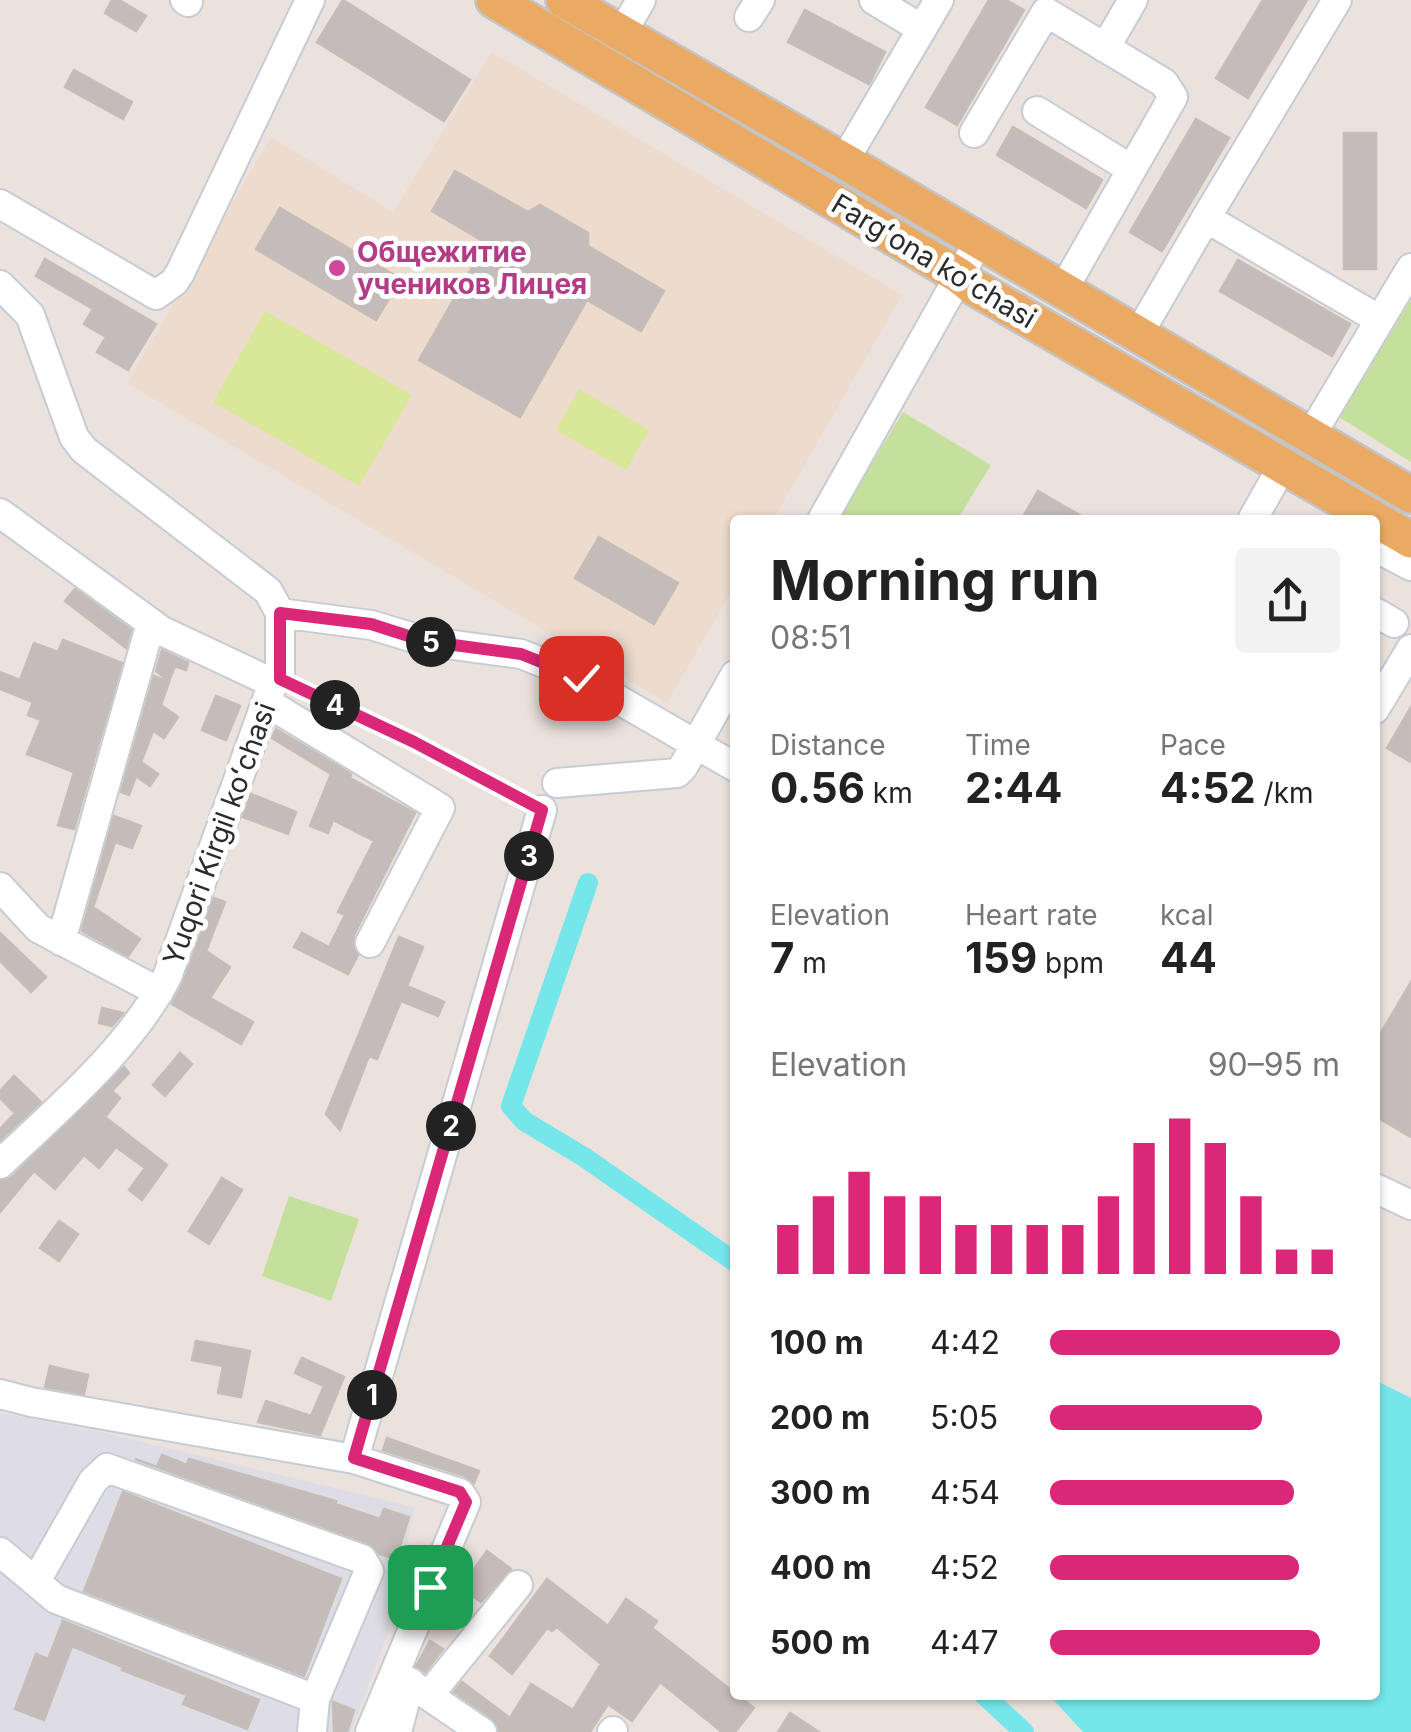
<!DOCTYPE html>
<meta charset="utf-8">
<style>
:root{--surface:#fff;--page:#f2f2f2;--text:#222;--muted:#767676;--accent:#db2777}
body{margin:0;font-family:Inter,sans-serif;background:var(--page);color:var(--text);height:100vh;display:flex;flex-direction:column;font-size:38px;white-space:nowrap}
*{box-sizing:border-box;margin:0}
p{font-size:32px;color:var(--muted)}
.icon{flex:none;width:55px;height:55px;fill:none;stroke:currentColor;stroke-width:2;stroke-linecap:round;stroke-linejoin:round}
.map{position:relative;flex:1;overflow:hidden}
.sheet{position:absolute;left:730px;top:515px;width:650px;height:1185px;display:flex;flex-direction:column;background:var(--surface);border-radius:10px;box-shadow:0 2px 8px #0004}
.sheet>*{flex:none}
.pin{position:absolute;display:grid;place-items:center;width:85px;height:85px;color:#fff;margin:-42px;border-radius:20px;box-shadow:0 5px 15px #0006}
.km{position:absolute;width:50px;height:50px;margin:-25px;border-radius:50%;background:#222;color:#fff;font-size:28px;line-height:50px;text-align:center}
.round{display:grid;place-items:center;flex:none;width:105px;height:105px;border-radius:10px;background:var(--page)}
.head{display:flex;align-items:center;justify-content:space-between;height:170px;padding:0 40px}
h1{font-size:55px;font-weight:700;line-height:75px}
.metrics{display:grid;grid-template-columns:repeat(3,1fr);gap:15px;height:170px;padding:10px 40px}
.metrics div{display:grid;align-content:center}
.metrics b{font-size:42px;font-weight:700}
.metrics small{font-size:28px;font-weight:400}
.metrics p{font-size:28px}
.chart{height:280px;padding:20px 40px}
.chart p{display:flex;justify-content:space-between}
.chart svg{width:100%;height:180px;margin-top:10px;stroke:var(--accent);stroke-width:6}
ul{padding:0 40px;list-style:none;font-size:32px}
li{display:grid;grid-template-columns:160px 120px 1fr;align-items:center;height:75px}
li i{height:25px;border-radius:12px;background:var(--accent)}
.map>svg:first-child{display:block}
</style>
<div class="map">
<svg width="1411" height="1732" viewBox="0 0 1411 1732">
<rect width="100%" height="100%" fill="#ece2dd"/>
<path fill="#dedde5" d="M0 1413 101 1432 414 1507 396 1611 351 1732H0Z"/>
<path fill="#eddbcd" d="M492 52 902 295 773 520H735V585L667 703 127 383 271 137 393 212Z"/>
<path fill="#c4e09c" d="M1411 300V462L1339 417Z
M903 412 991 465 957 520H838Z
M289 1196 359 1219 331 1301 262 1276Z"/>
<path fill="#d9e798" d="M265 311 412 395 359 486 213 402Z
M579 389 649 430 626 470 556 430Z"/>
<path fill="#75e7ea" d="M1375 1380 1411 1398V1732H1083L1049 1695H1375Z"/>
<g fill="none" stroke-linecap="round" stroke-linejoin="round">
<path stroke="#75e7ea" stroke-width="20" d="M588 883 511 1106 524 1121 584 1157 735 1262
M984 1695 1024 1732"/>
</g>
<path fill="#c4bcba" stroke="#c7bdb7" stroke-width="2.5" d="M112 0H119L146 16 136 31 105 13Z
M343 0 470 80 444 121 317 42Z
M989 0H1006L1024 10 957 125 926 107Z
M1263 0H1307L1248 98 1216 78Z
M805 10 885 52 869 84 788 42Z
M74 70 132 102 123 119 65 87Z
M1196 119 1229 138 1162 251 1130 232Z
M1013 127 1102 180 1086 208 997 155Z
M1344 133H1376V269H1344Z
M455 171 528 212 540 205 588 233V246L664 291 641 331 587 300 520 417 419 360 486 243 432 211Z
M280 208 401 279 376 320 256 249Z
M45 259 156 324 128 370 97 352 106 337 84 324 93 309 36 276Z
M1238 260 1350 324 1332 356 1220 291Z
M1038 491 1088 520H1021Z
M599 537 678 583 654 624 575 578Z
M75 589 131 630 126 648 65 601Z
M63 640 122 663 74 829 58 825 74 772 27 754 41 720 28 715 33 702 0 689V672L20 680 34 643 58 652Z
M162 650 188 663 186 670 175 666 169 681 156 671Z
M154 676 169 682 161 705 178 717 164 738 153 731 141 762 158 774 150 786 136 776 129 795 121 792Z
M216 696 240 706 226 740 202 730Z
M1411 707V762L1387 748Z
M276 729 351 774 350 778 415 813 354 935 353 945 358 955 348 974 294 947 302 933 329 947 345 915 338 912 374 841 333 820 328 833 310 826 331 774 272 738Z
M251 794 296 812 288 834 243 817Z
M114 816 141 826 132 848 115 842 93 907 140 939 128 956 82 931Z
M214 898 225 902 206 951 230 967 210 998 253 1022 241 1044 172 1004 183 983Z
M0 933 46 977 31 992 0 961Z
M399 937 423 947 407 986 444 1002 438 1016 401 1001 377 1059 369 1056 340 1130 326 1114Z
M1411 982V1137L1375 1116V1043Z
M102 1008 123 1013 112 1026 99 1023Z
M180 1053 192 1064 165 1096 153 1085Z
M124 1067 129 1073 112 1091 120 1098 105 1117 167 1165 142 1200 129 1190 145 1168 116 1147 99 1168 84 1155 55 1189 34 1171 0 1212V1181L12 1177Z
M14 1076 41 1102 0 1140V1129L15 1113 0 1098V1091Z
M222 1178 242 1190 209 1244 189 1231Z
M59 1221 78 1234 59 1261 40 1248Z
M196 1341 250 1351 241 1397 218 1393 223 1366 192 1360Z
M302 1358 344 1377 320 1435 258 1422 266 1401 311 1416 324 1386 295 1373Z
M50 1366 88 1375 84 1394 45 1387Z
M387 1438 479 1471 474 1483 465 1476 383 1450Z
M162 1455 187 1465 189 1459 336 1501 335 1504 380 1519 384 1509 409 1517 396 1559 379 1554 368 1543 135 1459 157 1467Z
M123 1492 341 1579 304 1676 84 1591Z
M487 1551 511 1569 481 1602 461 1587Z
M547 1579 608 1626 626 1599 657 1621 652 1628 754 1708 735 1732H722L660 1682 632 1721 608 1704 590 1732H500L492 1718 454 1692 462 1682 510 1718 531 1684 573 1710 601 1664 557 1627 552 1631 547 1628 512 1674 490 1656Z
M63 1621 259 1700 247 1729 183 1704 187 1695 122 1670 123 1667 72 1646 44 1720 15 1709 36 1654 48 1659Z
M430 1641 443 1649 425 1672 416 1666Z
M333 1702 354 1710 347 1732H334Z
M790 1713 819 1732H778Z"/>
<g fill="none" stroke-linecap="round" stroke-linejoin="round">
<defs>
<path id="minor" d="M185 0 188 2
M874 0 922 29
M1337 0 1206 218 1380 320
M749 17 760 0
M622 33 641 0
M1105 48 1133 0
M1037 111 1131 169
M974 133 1046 12 1164 83 1173 97 1063 290
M844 161 939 0
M0 204 156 295 174 282 180 273 310 0
M0 285 30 315 74 437 84 450 268 591 280 613V679L273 683 167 977C130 1048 58 1109 0 1164
M1138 335 1206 218
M1311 435 1411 268
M0 513 162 631 273 683
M822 520 979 241
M1252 520 1283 465
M1375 547 1411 566
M1375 612 1394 623
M280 613 371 625 424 641 521 654 581 678 735 767
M266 702 440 808 370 943
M1375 709 1411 649
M557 783 677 773 683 767 735 675
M0 887 38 928 159 992
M61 941 151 623
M1375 1188 1411 1205
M0 1394 31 1402 354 1459
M0 1552 56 1599 315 1699
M36 1581 93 1481 107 1468 362 1559 369 1571 315 1699 312 1732
M395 1673 482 1732
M429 1695 518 1585
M370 1732 466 1502 460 1493 354 1459 542 810
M397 1732 410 1682
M612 1732 613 1731"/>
<path id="major" d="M494 0 958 275 972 286 1411 540
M564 0 844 161 1411 495"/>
</defs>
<use href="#minor" stroke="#c6ccd4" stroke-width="32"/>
<use href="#major" stroke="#c4c4c4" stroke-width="40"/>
<path stroke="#c4c4c4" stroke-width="4" stroke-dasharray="8 5" stroke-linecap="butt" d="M301 689 414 742 521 799"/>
<use href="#minor" stroke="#fff" stroke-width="28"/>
<use href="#major" stroke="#ebaa63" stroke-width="35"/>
</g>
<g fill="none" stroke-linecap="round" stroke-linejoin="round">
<defs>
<path id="route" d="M430 1587 466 1502 460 1492 354 1458 542 810 414 742 280 679V613L371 624 424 641 521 654 581 678"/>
</defs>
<use href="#route" stroke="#fff" stroke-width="20"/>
<use href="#route" stroke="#db2777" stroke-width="12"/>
</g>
<circle fill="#d1479c" stroke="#fff" stroke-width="4" cx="337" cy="268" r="10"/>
<g text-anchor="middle" stroke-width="10" stroke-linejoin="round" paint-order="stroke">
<g font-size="28" font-weight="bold" fill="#b23c85" stroke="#fff" text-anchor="start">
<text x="357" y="262">Общежитие<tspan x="357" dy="32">учеников Лицея</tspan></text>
</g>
<g font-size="28" fill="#2b2b2b" stroke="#fff">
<text transform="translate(934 261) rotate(31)" y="10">Fargʻona koʻchasi</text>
<text transform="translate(219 834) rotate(-70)" y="10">Yuqori Kirgil koʻchasi</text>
</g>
</g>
</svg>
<div class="pin" style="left:430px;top:1587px;background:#1e9e55"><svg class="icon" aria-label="arrive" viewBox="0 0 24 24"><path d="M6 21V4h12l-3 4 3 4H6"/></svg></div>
<div class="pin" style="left:581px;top:678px;background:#d93025"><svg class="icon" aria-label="check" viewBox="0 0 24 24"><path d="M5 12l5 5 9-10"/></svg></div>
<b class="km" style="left:372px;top:1395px">1</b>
<b class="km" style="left:451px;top:1126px">2</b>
<b class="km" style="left:529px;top:856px">3</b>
<b class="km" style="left:335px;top:705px">4</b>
<b class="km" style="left:431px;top:642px">5</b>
<section class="sheet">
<div class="head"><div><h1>Morning run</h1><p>08:51</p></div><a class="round"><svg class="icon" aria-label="share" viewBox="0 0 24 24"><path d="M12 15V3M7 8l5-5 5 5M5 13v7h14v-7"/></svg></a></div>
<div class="metrics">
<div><p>Distance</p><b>0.56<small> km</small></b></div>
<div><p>Time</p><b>2:44</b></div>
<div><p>Pace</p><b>4:52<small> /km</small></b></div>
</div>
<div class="metrics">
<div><p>Elevation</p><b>7<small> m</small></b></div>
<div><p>Heart rate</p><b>159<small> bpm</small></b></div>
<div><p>kcal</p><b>44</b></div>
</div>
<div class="chart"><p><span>Elevation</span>90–95 m</p>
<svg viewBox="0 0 160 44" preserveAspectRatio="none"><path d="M5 44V32M15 44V25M25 44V19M35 44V25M45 44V25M55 44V32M65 44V32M75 44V32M85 44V32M95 44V25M105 44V12M115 44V6M125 44V12M135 44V25M145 44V38M155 44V38"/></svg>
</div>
<ul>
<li><b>100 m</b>4:42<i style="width:100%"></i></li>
<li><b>200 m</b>5:05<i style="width:73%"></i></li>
<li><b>300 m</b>4:54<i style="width:84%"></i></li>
<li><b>400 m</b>4:52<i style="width:86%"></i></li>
<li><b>500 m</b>4:47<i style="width:93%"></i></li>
</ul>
</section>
</div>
